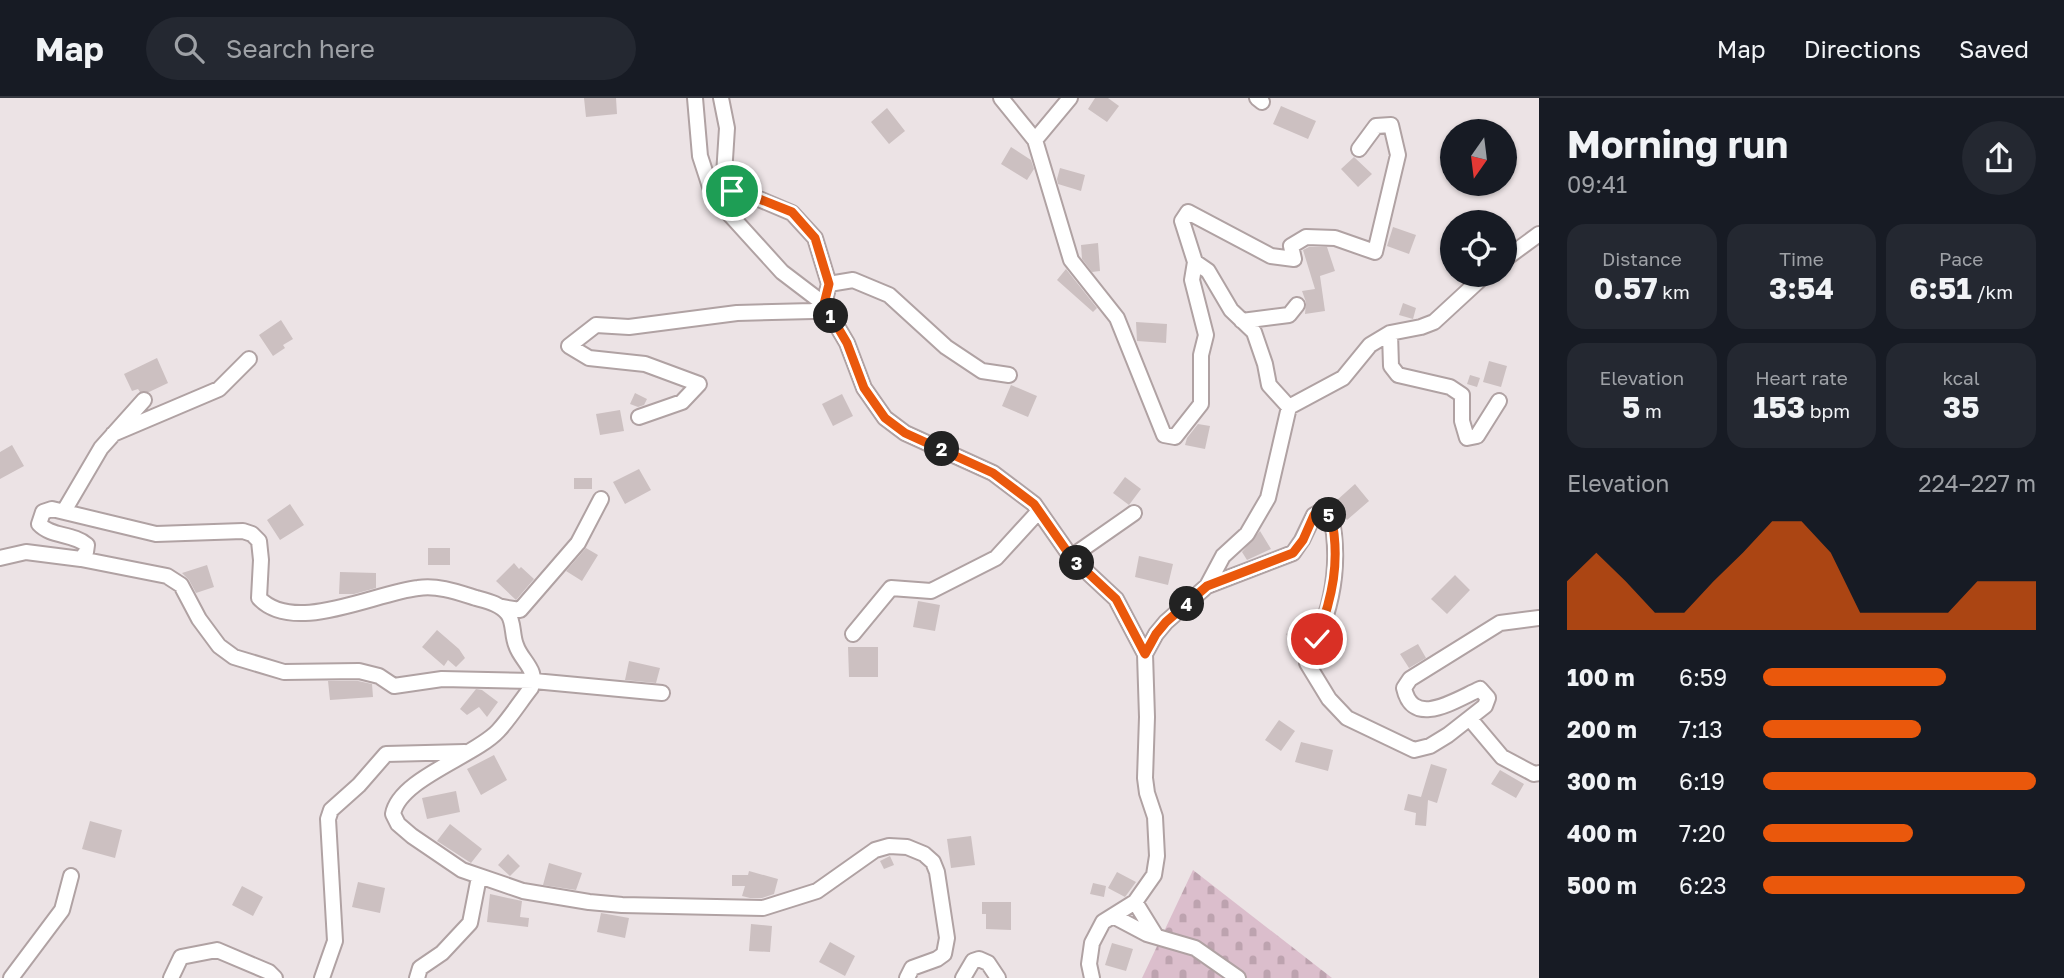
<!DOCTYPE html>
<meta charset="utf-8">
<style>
:root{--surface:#171b24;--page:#242831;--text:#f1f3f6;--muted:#9ea1a6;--line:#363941;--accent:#ea580c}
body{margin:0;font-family:"Golos Text",sans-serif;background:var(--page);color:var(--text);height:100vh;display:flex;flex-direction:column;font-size:26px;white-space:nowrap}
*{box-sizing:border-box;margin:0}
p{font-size:23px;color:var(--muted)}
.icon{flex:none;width:38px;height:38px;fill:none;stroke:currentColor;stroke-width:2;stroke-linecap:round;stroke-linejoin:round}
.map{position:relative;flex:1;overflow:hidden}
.side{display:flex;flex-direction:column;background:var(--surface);width:525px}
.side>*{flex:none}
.needle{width:46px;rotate:194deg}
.controls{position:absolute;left:1440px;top:21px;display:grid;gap:14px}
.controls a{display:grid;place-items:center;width:77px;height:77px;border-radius:50%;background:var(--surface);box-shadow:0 2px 5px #0004;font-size:35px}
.pin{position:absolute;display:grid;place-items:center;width:60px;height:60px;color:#fff;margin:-30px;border:4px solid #fff;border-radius:50%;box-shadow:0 2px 7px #0007}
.km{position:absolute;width:35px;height:35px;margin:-18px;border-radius:50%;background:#222;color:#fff;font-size:19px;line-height:35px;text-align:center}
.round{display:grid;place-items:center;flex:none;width:74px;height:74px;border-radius:37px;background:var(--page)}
.summary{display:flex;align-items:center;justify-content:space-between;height:119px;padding:0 28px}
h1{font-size:38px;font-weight:700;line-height:52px}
.metrics{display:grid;grid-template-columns:repeat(3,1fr);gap:10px;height:119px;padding:7px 28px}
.metrics div{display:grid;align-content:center;border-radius:18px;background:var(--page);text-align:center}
.metrics b{font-size:30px;font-weight:700}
.metrics small{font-size:19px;font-weight:400}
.metrics p{font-size:19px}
.chart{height:196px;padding:14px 28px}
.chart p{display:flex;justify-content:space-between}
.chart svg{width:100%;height:126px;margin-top:7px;fill:var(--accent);opacity:.7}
ul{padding:0 28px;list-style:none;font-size:23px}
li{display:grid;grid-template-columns:112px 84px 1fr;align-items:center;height:52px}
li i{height:18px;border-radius:9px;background:var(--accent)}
header{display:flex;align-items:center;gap:42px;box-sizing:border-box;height:98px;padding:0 35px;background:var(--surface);border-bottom:2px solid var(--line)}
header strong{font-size:33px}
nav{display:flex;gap:38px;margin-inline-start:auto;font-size:24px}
.search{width:490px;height:63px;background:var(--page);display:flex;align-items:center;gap:18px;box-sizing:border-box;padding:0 24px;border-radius:38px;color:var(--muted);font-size:26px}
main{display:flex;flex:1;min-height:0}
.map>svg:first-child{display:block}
</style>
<header>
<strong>Map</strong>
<div class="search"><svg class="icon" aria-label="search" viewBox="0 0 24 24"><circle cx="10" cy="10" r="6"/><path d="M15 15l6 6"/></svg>Search here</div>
<nav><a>Map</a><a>Directions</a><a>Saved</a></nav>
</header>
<main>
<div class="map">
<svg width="1539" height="880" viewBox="0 0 1539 880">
<defs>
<pattern id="cemetery-stones" width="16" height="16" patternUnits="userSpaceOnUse" patternTransform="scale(1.75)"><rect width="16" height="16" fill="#dbbecc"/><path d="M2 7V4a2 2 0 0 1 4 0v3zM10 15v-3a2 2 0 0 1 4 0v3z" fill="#bda3af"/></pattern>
</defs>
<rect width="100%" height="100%" fill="#ece3e5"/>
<path fill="url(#cemetery-stones)" d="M1193 772 1332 880H1142Z"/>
<path fill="#ccc0c1" d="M584 0H616L617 16 586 19Z
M1095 0H1108L1119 8 1107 24 1088 11Z
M1281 8 1316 23 1308 41 1273 26Z
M887 10 905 33 889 46 871 24Z
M1011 49 1031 62 1034 71 1027 82 1001 66Z
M1354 59 1372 76 1358 89 1341 71Z
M1060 70 1085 77 1081 93 1058 86 1057 81Z
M1393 129 1416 137 1409 156 1387 148Z
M1098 145 1100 173 1092 174 1082 161 1081 147Z
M1309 149H1327L1335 173 1320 178 1325 213 1305 216 1306 204 1302 193 1315 191 1303 152Z
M1066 171 1097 210 1093 214 1057 182Z
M1403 205 1416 210 1413 221 1399 217Z
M281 222 293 241 283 247 285 250 273 258 259 237Z
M1136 224 1167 226 1166 245 1137 243Z
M157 260 168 285 149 294H140L138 291 132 293 124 276Z
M1489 263 1507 268 1501 289 1483 284Z
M1470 277 1480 280 1477 289 1467 286Z
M1011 287 1037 298 1028 319 1002 308Z
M635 295 647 301 644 307 638 309 630 306Z
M842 296 853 318 833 328 822 306Z
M620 312 624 333 600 337 596 316Z
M1198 326 1210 328 1205 351 1185 347 1187 340Z
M12 347 24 368 0 381V354Z
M639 371 651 392 625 406 613 384Z
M1125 379 1141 391 1129 407 1113 395Z
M574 380H592V391H574Z
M1355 386 1369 403 1347 422 1339 413 1343 410 1336 403Z
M290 406 304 427 280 442 267 422Z
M1260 433 1271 451 1247 462 1242 454Z
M428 450H450V467H428Z
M586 450 598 457 582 483 566 473Z
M1139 458 1173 466 1168 487 1135 479Z
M514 465 519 471 521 469 534 481 516 502 496 483Z
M207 467 214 489 196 495 189 482 182 475Z
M340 474 376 475V490L354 496H339Z
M1455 477 1470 492 1447 516 1431 501Z
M918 503 940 507 935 533 913 529Z
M1306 520 1312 527 1306 542 1296 550 1286 536Z
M437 532 459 551 465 560 456 569 448 562 444 568 422 549Z
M1418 546 1426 560 1409 570 1400 556Z
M848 549H878V579H849Z
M629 563 660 570 656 585 625 582Z
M328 583H358L372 586 373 599 330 602Z
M476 591 482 592 498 604 487 619 479 609 467 617 460 611Z
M1279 622 1295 633 1281 653 1265 642Z
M1301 644 1333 652 1328 673 1295 664Z
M494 657 507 682 481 697 467 671Z
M1431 666 1447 671 1437 705 1428 702 1426 728 1415 727 1416 715 1404 712 1408 696 1421 699Z
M1500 672 1524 686 1516 700 1491 686Z
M456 693 460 714 427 721 422 700Z
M90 723 122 732 115 760 82 751Z
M450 726 482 751 471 765 437 743Z
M971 738 975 767 951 770 947 741Z
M508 756 520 768 510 778 498 767Z
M890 758 894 767 884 771 880 763Z
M549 765 582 775 576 792 543 787Z
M749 773 778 781 774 796 762 800H750L742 798 745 788H732V777H748Z
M1117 774 1136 784 1125 799 1108 790Z
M358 784 385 790 380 815 352 809Z
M1093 785 1106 788 1104 799 1090 796Z
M242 788 263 799 253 818 232 807Z
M490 796 522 803 520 819 529 820 528 829 487 824Z
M982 804H1011V832L986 831V816H982Z
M601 815 629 820 625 840 597 834Z
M751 826 772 828 770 854 749 853Z
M830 844 855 858 845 878 819 864Z
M1112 845 1133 851 1126 873 1105 867Z"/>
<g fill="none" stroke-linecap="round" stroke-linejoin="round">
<defs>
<path id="minor" d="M695 0 700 58 713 98 782 174 824 206 847 245 864 290 885 320 905 335 993 375 1034 406 1071 459 1116 501 1145 556
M1001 0 1035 42
M1070 0 1035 42 1071 162 1117 220 1164 337 1175 339 1201 306V257L1206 237 1192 182 1195 164 1208 173 1231 212 1254 234 1265 266 1269 287 1289 309 1268 400 1247 436 1223 458 1207 488
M1257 0 1262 4
M1505 161 1539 136
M1195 164 1182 123 1188 114 1271 158 1294 161 1291 148 1306 139 1335 140 1375 154 1398 57 1391 27 1376 28 1359 51
M829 186 853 182 889 197 946 249 982 273 1009 277
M1242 223 1289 217 1297 207
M1390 235 1391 268 1398 277 1450 289 1462 297V323L1467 340 1477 338 1499 303
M1289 309 1343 280 1370 247 1390 235 1421 229 1434 224 1485 177
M639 319 682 304 699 286 645 266 589 260 569 248 596 227 629 229 737 215 813 213 824 206 829 186 815 140 792 115 747 96 732 93 724 77 727 30 721 0
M113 336 219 291 249 261
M64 413 101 350 144 302
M1071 459 1134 415
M0 460 26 454 81 461 86 454 87 447C73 435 51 439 39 426L43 414 52 411 156 436 243 433 252 436 259 443 261 462 259 500C294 537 374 495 418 490 438 487 457 494 476 500 487 503 501 506 508 516 514 524 512 538 516 547 521 563 539 572 531 590 520 604 510 620 498 633 475 658 399 681 393 716L398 726 412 738 462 772 523 793 589 804 622 807 763 810 817 793 875 752 889 748 907 749 924 756 933 764 937 774 947 840 944 856 937 861 912 870 907 880
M81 461 167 478 181 487 199 521 219 548 234 559 284 574 359 573 379 578 394 588 442 581 534 583 662 595
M502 509 520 512 578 445 601 401
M853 536 891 490 931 493 996 460 1039 413
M1470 621 1502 659 1534 676 1539 675
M1135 804 1156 838
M1113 818 1147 836 1195 850 1238 880
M11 880 62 812 71 778
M171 880 181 859 217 852 269 874 275 880
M322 880 335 843 328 721 331 712 359 687 386 656 465 654
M417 880 420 870 442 855 470 825 479 779
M963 880 973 863 979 861 988 865 998 880
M1092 880 1089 866 1092 845 1103 824 1135 804 1154 777 1157 758 1155 719 1147 695 1145 680 1147 619 1145 556 1156 536 1166 524 1207 488 1293 455 1302 442 1314 417 1323 412C1333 417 1332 425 1334 436 1338 472 1332 506 1318 539 1314 548 1309 555 1307 565L1329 601 1347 620 1414 652 1430 648 1448 637 1485 608 1488 600 1480 591C1455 602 1413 631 1404 590L1410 581 1500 525 1539 520"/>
</defs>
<use href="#minor" stroke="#b0a2a3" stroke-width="18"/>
<use href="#minor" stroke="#fff" stroke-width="14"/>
</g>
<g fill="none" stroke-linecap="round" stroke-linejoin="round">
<defs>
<path id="route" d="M732 93 747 96 792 114 815 140 829 186 824 206 847 245 864 290 885 320 905 335 993 375 1034 406 1071 459 1116 501 1145 556 1156 536 1166 524 1207 488 1293 455 1303 442 1314 417 1323 412 1331 418C1341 463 1332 500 1317 541"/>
</defs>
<use href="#route" stroke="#fff" stroke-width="14"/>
<use href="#route" stroke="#ea580c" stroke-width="9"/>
</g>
</svg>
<div class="controls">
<a><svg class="needle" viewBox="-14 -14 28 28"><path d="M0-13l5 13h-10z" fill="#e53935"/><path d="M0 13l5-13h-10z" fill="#9ea1a6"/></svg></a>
<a><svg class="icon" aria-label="locate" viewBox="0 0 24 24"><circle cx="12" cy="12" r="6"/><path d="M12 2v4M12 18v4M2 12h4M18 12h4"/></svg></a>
</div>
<div class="pin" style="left:732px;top:93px;background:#1e9e55"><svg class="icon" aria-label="arrive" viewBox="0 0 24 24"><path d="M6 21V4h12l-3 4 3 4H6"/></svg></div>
<div class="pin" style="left:1317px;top:541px;background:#d93025"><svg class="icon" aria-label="check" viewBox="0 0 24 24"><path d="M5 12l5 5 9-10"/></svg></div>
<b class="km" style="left:831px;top:218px">1</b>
<b class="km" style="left:942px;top:351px">2</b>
<b class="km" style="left:1077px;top:465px">3</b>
<b class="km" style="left:1187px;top:506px">4</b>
<b class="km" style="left:1329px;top:417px">5</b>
</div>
<section class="side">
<div class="summary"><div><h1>Morning run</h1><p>09:41</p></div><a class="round"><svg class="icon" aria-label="share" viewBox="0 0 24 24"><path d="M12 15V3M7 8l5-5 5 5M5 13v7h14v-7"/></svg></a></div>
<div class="metrics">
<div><p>Distance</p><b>0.57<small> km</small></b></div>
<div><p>Time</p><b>3:54</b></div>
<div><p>Pace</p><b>6:51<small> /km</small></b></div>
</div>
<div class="metrics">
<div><p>Elevation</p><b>5<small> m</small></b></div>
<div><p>Heart rate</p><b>153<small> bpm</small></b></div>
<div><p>kcal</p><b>35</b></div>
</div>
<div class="chart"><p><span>Elevation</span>224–227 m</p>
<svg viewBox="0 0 160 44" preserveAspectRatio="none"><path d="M0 44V27L10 17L20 27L30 38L40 38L50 27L60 17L70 6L80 6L90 17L100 38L110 38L120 38L130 38L140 27L150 27L160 27V44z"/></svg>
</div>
<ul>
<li><b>100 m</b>6:59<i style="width:67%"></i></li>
<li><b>200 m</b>7:13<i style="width:58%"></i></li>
<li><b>300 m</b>6:19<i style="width:100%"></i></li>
<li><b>400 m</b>7:20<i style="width:55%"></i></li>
<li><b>500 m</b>6:23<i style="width:96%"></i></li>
</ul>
</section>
</main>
